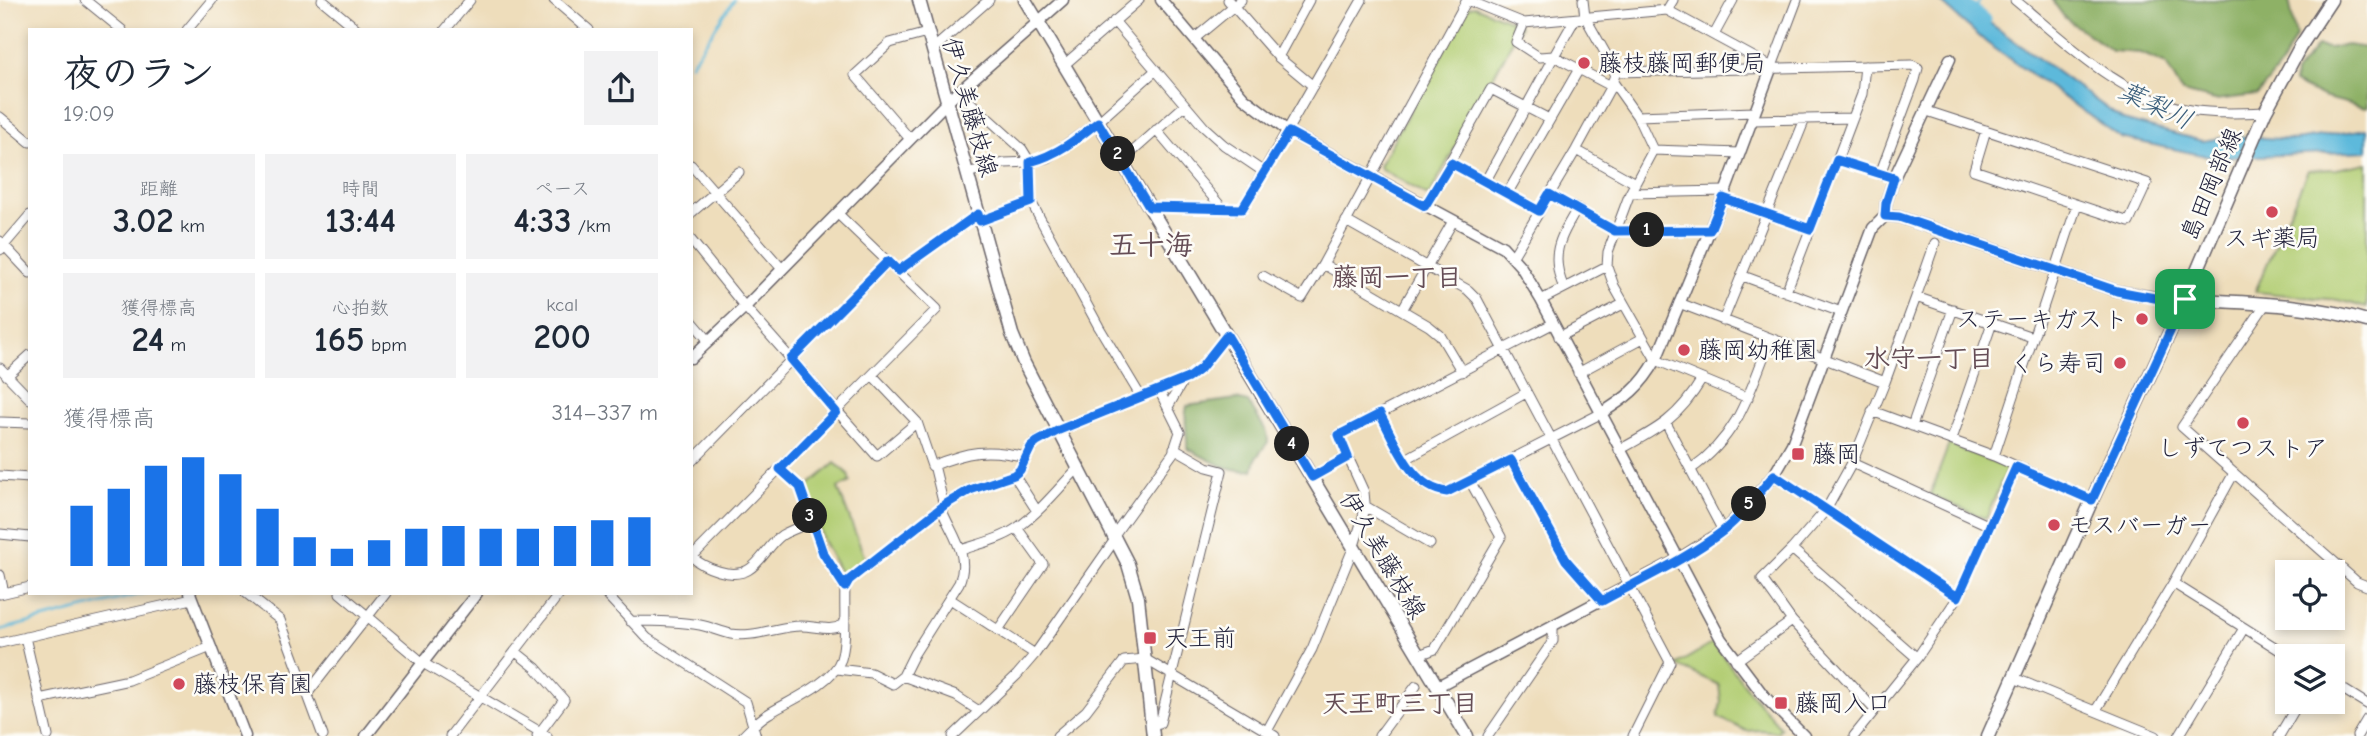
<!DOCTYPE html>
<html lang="ja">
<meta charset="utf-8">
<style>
:root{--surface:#fff;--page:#f2f2f3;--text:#1f2937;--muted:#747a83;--accent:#1a73e8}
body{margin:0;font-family:"Comic Neue","Klee One",sans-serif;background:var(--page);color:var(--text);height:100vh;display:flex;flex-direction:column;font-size:26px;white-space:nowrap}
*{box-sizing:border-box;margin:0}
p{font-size:23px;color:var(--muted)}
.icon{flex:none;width:38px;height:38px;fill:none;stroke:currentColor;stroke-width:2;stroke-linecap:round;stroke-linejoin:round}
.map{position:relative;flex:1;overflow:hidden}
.details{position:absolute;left:28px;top:28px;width:665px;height:567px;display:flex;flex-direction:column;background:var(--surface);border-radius:0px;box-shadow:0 4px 10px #0003}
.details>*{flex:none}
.controls{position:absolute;left:2275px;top:560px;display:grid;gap:14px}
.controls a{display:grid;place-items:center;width:70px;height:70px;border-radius:0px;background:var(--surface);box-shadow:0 4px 10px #0003;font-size:35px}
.pin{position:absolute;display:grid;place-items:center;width:60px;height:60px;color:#fff;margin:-30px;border-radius:14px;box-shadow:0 4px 10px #0006}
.km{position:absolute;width:35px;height:35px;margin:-18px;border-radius:50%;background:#222;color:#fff;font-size:19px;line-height:35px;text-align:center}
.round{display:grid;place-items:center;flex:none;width:74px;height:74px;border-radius:0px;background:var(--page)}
.summary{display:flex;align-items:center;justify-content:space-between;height:119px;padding:0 35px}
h1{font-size:38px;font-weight:800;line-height:52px}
.figures{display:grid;grid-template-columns:repeat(3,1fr);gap:10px;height:119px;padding:7px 35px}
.figures div{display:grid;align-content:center;border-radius:0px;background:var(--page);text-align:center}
.figures b{font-size:35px;font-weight:800}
.figures small{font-size:19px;font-weight:400}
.figures p{font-size:19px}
.chart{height:196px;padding:14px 35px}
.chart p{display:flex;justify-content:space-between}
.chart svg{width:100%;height:126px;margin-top:7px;stroke:var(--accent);stroke-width:6}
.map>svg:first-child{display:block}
</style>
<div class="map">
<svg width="2367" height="736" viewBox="0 0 2367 736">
<rect width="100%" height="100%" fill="#fdfcf7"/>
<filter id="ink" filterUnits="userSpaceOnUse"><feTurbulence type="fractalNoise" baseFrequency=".0143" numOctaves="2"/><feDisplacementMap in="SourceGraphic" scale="14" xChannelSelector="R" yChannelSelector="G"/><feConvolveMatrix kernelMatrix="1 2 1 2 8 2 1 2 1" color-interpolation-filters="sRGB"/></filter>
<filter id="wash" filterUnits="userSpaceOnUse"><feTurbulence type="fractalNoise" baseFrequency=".00686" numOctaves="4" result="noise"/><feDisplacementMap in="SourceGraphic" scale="28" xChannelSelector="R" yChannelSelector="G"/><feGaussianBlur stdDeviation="1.57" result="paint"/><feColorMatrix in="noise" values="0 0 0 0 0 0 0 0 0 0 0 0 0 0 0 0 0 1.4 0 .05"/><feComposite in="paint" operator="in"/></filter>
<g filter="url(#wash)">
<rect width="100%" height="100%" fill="#edb"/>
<path fill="#b3ce74" stroke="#6a7858" stroke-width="2" d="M1474 6 1517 23 1520 27 1430 194 1426 195 1380 168 1379 166 1467 8Z
M2367 163V308L2338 300 2255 292 2308 170 2336 169Z
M1949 444 2007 468 1987 517 1984 518 1930 495Z
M835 463 848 474 850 482 838 488 866 561 842 577 823 540 806 488Z
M1713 643 1753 696 1781 728 1777 732 1761 730 1746 731 1718 717 1721 702 1719 685 1676 665Z"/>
<path fill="#8eb166" stroke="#586a50" stroke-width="2" d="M2052 0H2289L2296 37 2281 65 2257 95 2215 100 2182 92 2166 64 2141 53 2112 51 2065 18Z
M2347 45 2367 48V107L2365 108 2323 97 2294 83 2295 74 2317 46 2329 48Z
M1236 399 1248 402 1267 432 1268 442 1256 458 1253 470C1229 473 1207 459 1187 448 1188 433 1183 420 1187 406Z"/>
<path fill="#5db9db" stroke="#406e8b" stroke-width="2" d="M1938 0H1958L2123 120 2202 141 2235 136 2295 140 2367 129V151L2216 158 2121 138 1987 43Z"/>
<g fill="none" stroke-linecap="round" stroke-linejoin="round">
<path stroke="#5db9db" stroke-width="2.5" d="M1974 13 1980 0
M691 64 734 0
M0 630 145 593"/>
<path stroke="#5db9db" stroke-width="16" d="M1958 0 1983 21"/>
</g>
</g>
<g filter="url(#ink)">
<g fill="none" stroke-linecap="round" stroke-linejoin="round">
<defs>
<path id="minor" d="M85 0 122 30
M322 0 358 30
M554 0 589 30
M1228 0 1278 57 1313 86
M1467 0 1524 23 1667 10 1772 67
M1583 0 1585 17 1616 72
M2015 0C2067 43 2121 98 2190 110 2215 114 2240 113 2265 112
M1667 10 1673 0
M1114 21 1204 127 1224 145 1264 172
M1524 23 1516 42 1539 57 1554 56 1575 19
M187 30 212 0
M445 30 470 0
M1714 35 1733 0
M1194 39 1241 0
M932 50 989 0
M1278 57 1309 0
M1064 65 1139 0
M1865 66 1862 94 1837 160 1894 178
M1771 69 1797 0
M1613 82 1637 116 1653 150
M959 92 1022 149 1030 162 1031 202 980 221
M1927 111 2147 183 2129 222 1974 170 1986 130
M1637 116 1755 112
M0 117 30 142
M1752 120 1853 118
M1156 130 1223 209
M910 139 855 75 890 43 927 33
M1576 150 1635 183
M1740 153 1653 150 1630 193 1608 252 1607 266 1614 286 1656 360 1748 398
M1122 161 1185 105
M1451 163 1539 211
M691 165 782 269
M967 173 1004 163 1030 162 1047 158 1098 122 1156 70
M1485 182 1554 56 1611 86
M1630 193 1725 191
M1507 194 1579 69
M1549 194 1615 231 1710 230
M1723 198 1810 229
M1031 202 1099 327 1141 397
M1425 206 1491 89 1549 119
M1149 207 1242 209 1362 0
M691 213 739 172
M1346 221 1468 290 1477 299 1670 662 1633 736
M691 240 745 307 877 456 917 422
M0 241 30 273
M0 250 30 215
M1513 256 1576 150 1611 86 1616 72 1912 65 1918 68 1915 80 1880 174
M1323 264 1429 326 1440 335 1462 372
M898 271 978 214
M1263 276 1302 298 1323 264 1467 0
M1743 276 1841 312
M1564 288C1549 255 1560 238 1577 209
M1786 292 1837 160
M1916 297 1935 243
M1541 300 1607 266
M1679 303 1885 382
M2265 305 2182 427 2357 582 2367 586
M1402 310 1453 221
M691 320 709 341
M1723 321 1805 119
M1559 337 1623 304
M0 368 30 399
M1578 373 1643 338
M872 375 917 422 932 466C968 451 987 448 1026 457
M7 376 30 355
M1168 407 1184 379
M1872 411 1994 456 2092 500
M1380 414C1396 443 1411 488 1447 492L1600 414
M0 422 30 423
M1666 423 1723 531
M1912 426 1953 309
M1952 439 1992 323
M1619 450C1658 429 1679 418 1702 379
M1994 456 2077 205
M1406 459 1526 393
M1512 460 1566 560 1602 601
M691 462 888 261
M1852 463 1990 526
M934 465 944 506
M780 469 800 487 823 553 845 587
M1691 469C1739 436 1750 391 1770 340
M1014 475 1037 511
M1774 475 1958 597
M0 476 30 478
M1312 477 1348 457 1339 435 1552 324
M1365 506 1430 544
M0 534 30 537
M1114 535 1173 453 1180 432 1159 390
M1792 549 1917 658
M961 550C979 544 1001 539 1017 528 1040 512 1059 488 1079 467
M692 557C704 568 732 579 748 570 761 563 769 544 782 535 791 530 802 526 812 522
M691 558 937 309 837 213
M0 575 4 593
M2173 583 2289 656
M246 593 280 620 323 736
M340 593 423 663 547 736
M605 593 647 638 746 702 756 736
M0 594 30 587
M950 599 1035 654
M630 621C653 621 677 621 700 625 711 627 721 632 731 634 755 638 778 626 801 626 816 626 830 632 843 625
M1792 621 1874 709
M998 630 1043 564 1017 528
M25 637 48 736
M0 643 192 599
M516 652 536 668 564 700 537 736
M1419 655 1435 649 1501 537 1470 481
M1736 661 1792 621 1762 579 1792 549 1826 510 1852 463 1885 382 1916 297 2032 337
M837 669 871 673 893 684 903 676 914 654 959 583C971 555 951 534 941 508
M903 676 956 696 979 711
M2014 678 2156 736
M2333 683 2367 704
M307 694 386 593
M39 699 129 680 211 647
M2096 710 2173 583 2234 473
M1152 725 1160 723 1222 471 1207 467 1174 448
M1267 731 1312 649 1354 546 1363 517 1365 503 1364 492 1348 457
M450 736 560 593
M743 736C751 728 758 720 768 714 789 701 833 683 841 659 847 640 844 608 845 587L849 580 946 504 970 490 1014 475 1020 470 1031 447 1037 442 1060 430 1188 378 1201 368 1227 335
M953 736 1017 675 1035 654 1116 538
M1057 736 1086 711 1124 661 1145 659 1275 736
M1379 736 1416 686
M1488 736 1553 641V625
M1854 736 1917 658 1958 597 2016 467
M2179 736 2244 628
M2279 736 2299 702
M2357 736 2367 719"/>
<path id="tertiary" d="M1161 0 1244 98 1289 132 1503 247 1521 267 1541 300 1721 639 1764 696 1804 736
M1885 216 1886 203 1894 178 1950 59
M691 358 745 307 947 102 1063 0
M1600 414C1625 399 1642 386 1656 360L1723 198 1771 69
M190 593 245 736
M1438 686 1677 560 1723 531 1741 513 1774 475 1792 444 1873 228 1885 216 1899 217 2117 291 2160 298 2185 299
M366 736 477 593"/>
<path id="secondary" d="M919 0 1012 334 1024 363 1128 564 1138 598 1153 736
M1025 0 1467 736
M2185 299C2246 303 2309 303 2367 321
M1988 736 2092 500 2185 299 2265 112 2300 47 2331 0"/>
</defs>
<use href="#minor" stroke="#696368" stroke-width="11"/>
<use href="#tertiary" stroke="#696368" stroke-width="13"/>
<use href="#secondary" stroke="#696368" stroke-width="15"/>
<use href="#minor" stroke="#fff" stroke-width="9"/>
<use href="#tertiary" stroke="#fff" stroke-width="10"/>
<use href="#secondary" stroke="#fff" stroke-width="12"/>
</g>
</g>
<g fill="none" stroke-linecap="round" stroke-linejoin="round" filter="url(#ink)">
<defs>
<path id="route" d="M1098 122 1149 207 1242 209 1289 132 1425 206 1451 163 1539 211 1549 194 1615 231 1710 230 1723 198 1810 229 1837 160 1894 178 1886 203 1885 216 1899 217 2117 291 2160 299H2185L2092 500 2016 467 1958 597 1774 475C1758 494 1743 515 1723 531 1687 559 1642 579 1602 601L1566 560 1511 460 1447 492C1411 488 1396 443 1380 414L1339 435 1348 457 1312 477 1227 335 1201 368 1188 378 1059 430 1037 442 1031 447 1020 470 1014 475 970 490 946 504 849 580 845 587 823 553 800 487 780 469 836 412 791 359 888 261 898 271 978 214 980 221 1031 202 1030 162C1057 155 1077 139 1098 122Z"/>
</defs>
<use href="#route" stroke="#fff" stroke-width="14"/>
<use href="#route" stroke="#1a73e8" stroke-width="9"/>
</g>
<g fill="#d1495b" stroke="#fdfcf7" stroke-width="2.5">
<circle cx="1584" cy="63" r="7"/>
<circle cx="2272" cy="212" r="7"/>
<circle cx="2142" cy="319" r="7"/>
<circle cx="1684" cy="350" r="7"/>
<circle cx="2120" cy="363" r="7"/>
<circle cx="2243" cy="423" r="7"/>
<rect x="1791" y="447" width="14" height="14" rx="3.5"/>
<circle cx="2054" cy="525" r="7"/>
<rect x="1143" y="631" width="14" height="14" rx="3.5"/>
<circle cx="179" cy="684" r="7"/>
<rect x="1774" y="696" width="14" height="14" rx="3.5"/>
</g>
<g text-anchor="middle" stroke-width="5" stroke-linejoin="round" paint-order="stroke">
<g font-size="24" fill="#22223b" stroke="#fdfcf7" text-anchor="start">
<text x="1598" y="71">藤枝藤岡郵便局</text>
<text x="2272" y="246" text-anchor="middle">スギ薬局</text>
<text x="2128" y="327" text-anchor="end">ステーキガスト</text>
<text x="1698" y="358">藤岡幼稚園</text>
<text x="2106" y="371" text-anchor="end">くら寿司</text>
<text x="2243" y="456" text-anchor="middle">しずてつストア</text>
<text x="1812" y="462">藤岡</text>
<text x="2068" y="533">モスバーガー</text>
<text x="1164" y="646">天王前</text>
<text x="193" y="692">藤枝保育園</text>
<text x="1795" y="711">藤岡入口</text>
</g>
<g font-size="24" fill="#22223b" stroke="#fdfcf7">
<text transform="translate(970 107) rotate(74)" y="8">伊久美藤枝線</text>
<text transform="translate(2211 184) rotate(-67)" y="8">島田岡部線</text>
<text transform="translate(1383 555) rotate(59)" y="8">伊久美藤枝線</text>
</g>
<g font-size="26" font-style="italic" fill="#3a5e7b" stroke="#fdfcf7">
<text transform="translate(2156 105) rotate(25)" y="9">葉梨川</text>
</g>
<g font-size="26" font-weight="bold" fill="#654d56" stroke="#fdfcf7">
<text x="1397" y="286">藤岡一丁目</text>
<text x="1929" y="367">水守一丁目</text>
<text x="1400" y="712">天王町三丁目</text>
</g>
<g font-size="28" font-weight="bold" fill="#654d56" stroke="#fdfcf7">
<text x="1151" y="254">五十海</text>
</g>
</g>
</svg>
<div class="controls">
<a><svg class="icon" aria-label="locate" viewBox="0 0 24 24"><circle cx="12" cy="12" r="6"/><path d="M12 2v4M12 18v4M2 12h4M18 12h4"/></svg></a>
<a><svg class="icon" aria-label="layers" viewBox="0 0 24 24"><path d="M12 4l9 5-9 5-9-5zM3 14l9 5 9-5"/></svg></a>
</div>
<div class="pin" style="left:2185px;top:299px;background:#1e9e55"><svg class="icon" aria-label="arrive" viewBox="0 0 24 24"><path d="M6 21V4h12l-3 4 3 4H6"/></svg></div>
<b class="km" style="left:1647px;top:230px">1</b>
<b class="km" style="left:1118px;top:154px">2</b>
<b class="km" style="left:810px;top:516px">3</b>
<b class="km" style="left:1292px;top:444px">4</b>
<b class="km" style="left:1749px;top:504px">5</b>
<section class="details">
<div class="summary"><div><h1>夜のラン</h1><p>19:09</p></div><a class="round"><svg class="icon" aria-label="share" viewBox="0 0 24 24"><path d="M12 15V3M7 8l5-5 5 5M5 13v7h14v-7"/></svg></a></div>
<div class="figures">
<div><p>距離</p><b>3.02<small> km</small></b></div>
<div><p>時間</p><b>13:44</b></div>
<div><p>ペース</p><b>4:33<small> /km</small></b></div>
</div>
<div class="figures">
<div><p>獲得標高</p><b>24<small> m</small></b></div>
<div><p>心拍数</p><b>165<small> bpm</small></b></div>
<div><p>kcal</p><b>200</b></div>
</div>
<div class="chart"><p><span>獲得標高</span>314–337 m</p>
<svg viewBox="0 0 160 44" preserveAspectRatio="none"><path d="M5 44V23M15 44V17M25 44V9M35 44V6M45 44V12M55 44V24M65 44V34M75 44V38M85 44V35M95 44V31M105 44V30M115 44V31M125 44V31M135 44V30M145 44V28M155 44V27"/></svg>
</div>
</section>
</div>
